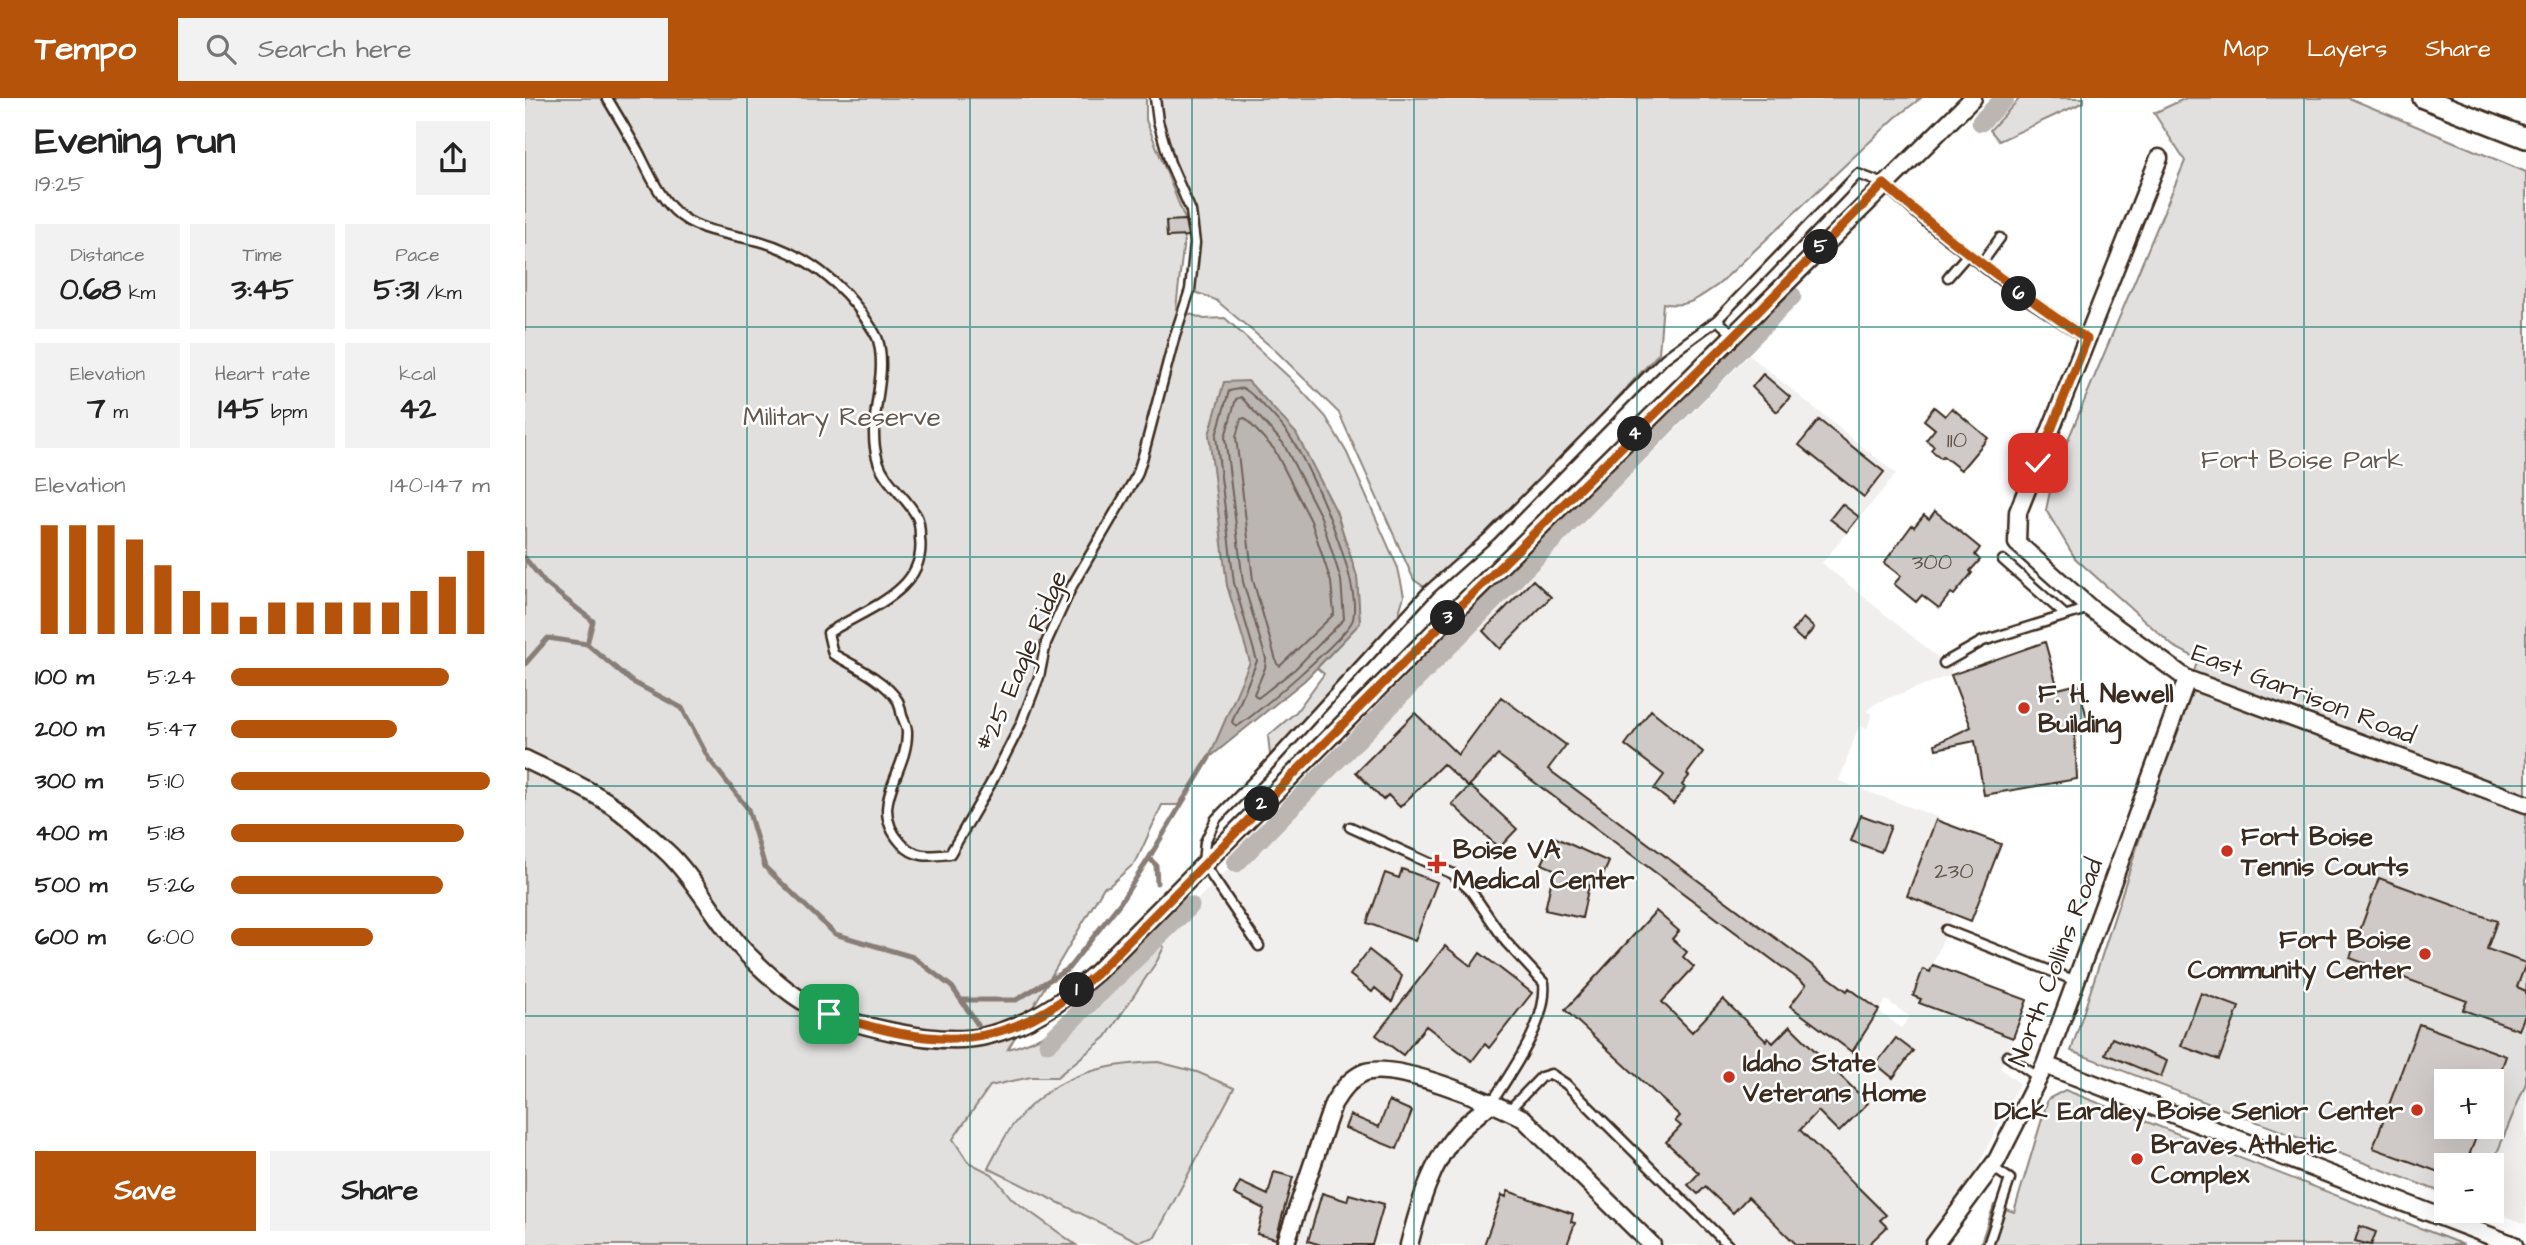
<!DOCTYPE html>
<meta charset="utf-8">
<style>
:root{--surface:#fff;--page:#f2f2f2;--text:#222;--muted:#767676;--accent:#b45309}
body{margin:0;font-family:"Architects Daughter",sans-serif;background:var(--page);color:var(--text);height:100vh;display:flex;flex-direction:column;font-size:26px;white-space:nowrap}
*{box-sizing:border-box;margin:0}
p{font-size:23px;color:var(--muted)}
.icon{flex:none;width:38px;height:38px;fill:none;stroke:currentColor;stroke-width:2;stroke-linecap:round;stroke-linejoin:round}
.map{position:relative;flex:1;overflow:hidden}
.drawer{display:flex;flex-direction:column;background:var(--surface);width:525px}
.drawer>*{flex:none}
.buttons{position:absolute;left:1909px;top:971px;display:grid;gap:14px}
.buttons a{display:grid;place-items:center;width:70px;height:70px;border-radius:0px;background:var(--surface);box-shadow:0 7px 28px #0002;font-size:35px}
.pin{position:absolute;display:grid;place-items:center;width:60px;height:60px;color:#fff;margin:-30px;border-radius:14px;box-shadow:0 4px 10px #0006}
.km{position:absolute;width:35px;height:35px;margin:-18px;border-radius:50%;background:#222;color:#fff;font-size:19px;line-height:35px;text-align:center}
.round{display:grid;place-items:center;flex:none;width:74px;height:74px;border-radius:0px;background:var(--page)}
.summary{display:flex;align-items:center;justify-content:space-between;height:119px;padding:0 35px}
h1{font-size:38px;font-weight:700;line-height:52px}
.metrics{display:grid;grid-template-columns:repeat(3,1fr);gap:10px;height:119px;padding:7px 35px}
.metrics div{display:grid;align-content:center;border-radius:0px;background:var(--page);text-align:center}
.metrics b{font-size:30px;font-weight:700}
.metrics small{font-size:19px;font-weight:400}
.metrics p{font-size:19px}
.chart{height:196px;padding:14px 35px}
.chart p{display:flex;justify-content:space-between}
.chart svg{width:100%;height:126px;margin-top:7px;stroke:var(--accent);stroke-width:6}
.primary-button{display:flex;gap:14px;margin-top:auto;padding:14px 35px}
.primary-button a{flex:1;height:80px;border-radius:0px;background:var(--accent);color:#fff;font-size:28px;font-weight:700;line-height:80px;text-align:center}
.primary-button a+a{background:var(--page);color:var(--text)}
ul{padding:0 35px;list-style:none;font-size:23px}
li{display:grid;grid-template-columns:112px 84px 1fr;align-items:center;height:52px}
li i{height:18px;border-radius:9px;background:var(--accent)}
header{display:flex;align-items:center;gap:42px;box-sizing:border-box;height:98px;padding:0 35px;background:var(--accent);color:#fff}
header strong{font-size:33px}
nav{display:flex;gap:38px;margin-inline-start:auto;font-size:24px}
.search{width:490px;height:63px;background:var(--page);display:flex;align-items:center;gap:18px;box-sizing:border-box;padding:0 24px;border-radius:0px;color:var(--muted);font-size:26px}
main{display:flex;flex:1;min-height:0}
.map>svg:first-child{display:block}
</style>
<header>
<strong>Tempo</strong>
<div class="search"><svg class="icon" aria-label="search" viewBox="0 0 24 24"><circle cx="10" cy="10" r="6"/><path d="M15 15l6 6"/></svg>Search here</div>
<nav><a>Map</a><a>Layers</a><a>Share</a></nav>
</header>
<main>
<section class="drawer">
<div class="summary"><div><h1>Evening run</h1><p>19:25</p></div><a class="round"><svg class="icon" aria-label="share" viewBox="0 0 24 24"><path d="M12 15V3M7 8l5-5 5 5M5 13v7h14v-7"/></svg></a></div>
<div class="metrics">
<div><p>Distance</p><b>0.68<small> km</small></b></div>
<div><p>Time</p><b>3:45</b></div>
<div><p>Pace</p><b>5:31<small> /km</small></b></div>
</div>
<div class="metrics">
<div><p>Elevation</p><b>7<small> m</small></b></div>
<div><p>Heart rate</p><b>145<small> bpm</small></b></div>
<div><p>kcal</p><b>42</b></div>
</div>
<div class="chart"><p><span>Elevation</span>140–147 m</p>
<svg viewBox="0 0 160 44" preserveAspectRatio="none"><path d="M5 44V6M15 44V6M25 44V6M35 44V11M45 44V20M55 44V29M65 44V33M75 44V38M85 44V33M95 44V33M105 44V33M115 44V33M125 44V33M135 44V29M145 44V24M155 44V15"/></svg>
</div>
<ul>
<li><b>100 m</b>5:24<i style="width:84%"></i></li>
<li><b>200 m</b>5:47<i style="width:64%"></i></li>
<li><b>300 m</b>5:10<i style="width:100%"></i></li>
<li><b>400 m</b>5:18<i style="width:90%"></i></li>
<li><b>500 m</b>5:26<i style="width:82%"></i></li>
<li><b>600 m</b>6:00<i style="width:55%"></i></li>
</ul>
<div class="primary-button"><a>Save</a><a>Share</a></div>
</section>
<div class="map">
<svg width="2001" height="1147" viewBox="0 0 2001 1147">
<rect width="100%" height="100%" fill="#fff"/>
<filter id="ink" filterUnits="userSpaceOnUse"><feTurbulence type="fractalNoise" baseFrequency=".0143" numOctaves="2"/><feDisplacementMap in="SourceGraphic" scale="14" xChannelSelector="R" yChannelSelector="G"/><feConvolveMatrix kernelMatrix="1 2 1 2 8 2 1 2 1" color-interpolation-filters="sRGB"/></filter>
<g filter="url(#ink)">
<path fill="#f1efee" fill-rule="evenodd" d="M1224 257 1371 376 1297 465 1426 570V577L1353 604 1341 613 1347 616 1342 631 1334 628 1314 683 1412 719 1380 798 1428 816 1405 874 1398 871 1394 905 1488 940 1485 952 1475 970 1494 985 1442 1090 1398 1147H551L445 1079 424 1041 470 973 524 950 882 592 890 596ZM1361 902 1385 919 1376 930 1354 913Z
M2001 985V1126L1965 1113 1967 1067Z"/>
<path fill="#e2e0de" stroke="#8e857e" stroke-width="2" fill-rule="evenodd" d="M0 0H621V22L661 124 651 211 679 221 700 220 765 280 801 319 822 355 873 470 879 498 871 524 817 588 745 657 743 638 771 614 799 576 792 570 835 525 832 479 811 413 699 452 702 487 726 564 684 660 653 707H637L611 764 584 788 579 789 483 951C546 935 587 885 631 842L639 849 632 863 581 939 532 979H506L465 988 428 1041 443 1064 467 1076 487 1101 551 1147H0Z
M630 0H1396L1370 20 1194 186C1174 200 1162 211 1138 205L1134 255 965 437 904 492 889 482 814 315 751 253 691 202 665 192 666 113 645 65Z
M1495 0H1559V4L1474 43 1465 32Z
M1661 0H1824L2001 74V985L1967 1067 1922 1068 1921 1096 1546 953 1673 561 1648 548 1550 460 1521 412 1529 375 1660 63 1629 15ZM1922 984H1967V1029H1922Z
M633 964 672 974 709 990 630 1139 614 1144 463 1070C471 1056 478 1040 488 1027 526 978 574 966 633 964Z
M1540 992 1939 1147H1455L1469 1107 1489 1114 1523 1001Z"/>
<path fill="#bcb6b3" stroke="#887e77" stroke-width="2" d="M723 283 771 335 811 413 832 479 835 525 780 582 684 660 725 564 702 487 684 337 699 284Z"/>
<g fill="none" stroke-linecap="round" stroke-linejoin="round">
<path stroke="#6f625a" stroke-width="2" d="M718 290C732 299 757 326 766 340 787 373 837 484 828 521 824 537 729 618 711 629L707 624 732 563 709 485 691 338 704 293Z
M716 299 758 345 796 419 816 482 819 521 770 571 733 600 729 596 740 570 741 561 718 484 700 339 711 301Z
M720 320 749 351 786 423 806 484 809 516 755 568 752 566 728 482 711 339 716 321Z"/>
<path stroke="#887e77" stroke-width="5" d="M0 460 20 485 68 523 62 546
M62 546 106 583 157 610 184 661 223 711 240 769 310 836 388 859 427 889 453 927
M0 566 23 540 62 546
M632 785 631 767 624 760 684 660
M436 902H491L543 871 595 805 624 760"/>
<path stroke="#bcb6b3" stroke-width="19" d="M1456 24 1480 0
M711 765 1267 198
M523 945 665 808"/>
</g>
<path fill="#cfcac7" stroke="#3b2a1e" stroke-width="2" d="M660 122 663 138 642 139 641 123Z
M1238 276 1265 299 1252 314 1227 289Z
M1409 309 1420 318 1427 310 1463 340 1436 372 1418 358 1416 360 1406 352 1409 348 1401 342 1410 331 1399 322Z
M1294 322 1359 374 1339 399 1274 347Z
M1317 406 1334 419 1322 434 1305 421Z
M1410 413 1455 450 1450 457 1455 462 1445 473 1447 475 1429 497 1426 495 1414 510 1397 497 1391 504 1369 486 1376 478 1359 465 1387 427 1389 429 1399 417 1404 421Z
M1008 482 1026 499 975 551 958 533Z
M1278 520 1289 530 1278 543 1267 533Z
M1520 544 1533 591 1553 586 1565 631 1550 635 1552 681 1459 697 1450 643 1411 651 1410 646 1446 629 1426 577Z
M976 599 1041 647 1023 671 1322 893 1324 890 1354 912 1327 954 1265 908 1281 887 973 657 943 689 918 666 875 709 863 697 858 702 831 674 890 615 933 657Z
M1126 612 1178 654 1162 676 1164 678 1157 687 1160 690 1148 706 1129 691 1139 677 1100 647Z
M945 688 992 731 974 750 927 706Z
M1336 717 1366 728 1356 754 1326 743Z
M1411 722 1476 746 1446 823 1382 798Z
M1029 739 1084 764 1072 791 1064 787 1057 820 1020 812 1029 771 1017 766Z
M877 771 912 784 890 843 842 825 860 775 874 780Z
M1854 780 1972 823 1962 851 2001 865 1992 889 2001 893V914L1994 932 1938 912 1942 903 1825 860Z
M1131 813 1154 833 1147 841 1162 854 1158 859 1169 869 1137 904 1167 934 1198 901 1241 943 1243 940 1248 945 1265 928 1343 1005 1314 1034 1293 1013 1275 1032 1361 1117 1355 1122 1362 1129 1343 1147H1272L1223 1099 1208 1115 1180 1089 1173 1096 1163 1087 1174 1075 1141 1044 1156 1028 1150 1023 1155 1018 1040 912Z
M920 848 946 868 955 855 1007 895 964 950 960 946 947 963 901 928 878 957 851 937Z
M844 852 877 878 867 904 850 890 847 894 825 877Z
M1408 867 1502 902 1488 940 1394 905 1396 901 1388 898 1398 871 1405 874Z
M1676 895 1714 909 1694 962 1656 948Z
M1894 926 1981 958 1972 984H1922V1029H1955L1940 1068H1922V1077L1848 1050Z
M1371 940 1388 953 1368 980 1351 966Z
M1587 940 1642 963 1636 979 1580 956Z
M864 1003 887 1013 872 1051 820 1030 825 1017 854 1029Z
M749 1074 768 1079 751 1141 732 1136 739 1111 709 1096 715 1084 743 1097Z
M983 1093 1048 1116 1046 1124 1050 1125 1042 1147H959L977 1097 981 1099Z
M797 1095 822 1103 824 1096 859 1106 847 1147H796L783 1143Z
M1835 1128 1851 1134 1846 1147 1830 1143Z"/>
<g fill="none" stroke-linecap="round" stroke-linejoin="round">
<defs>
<path id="service" d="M82 0C93 18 104 37 114 55 124 75 134 98 150 113 171 134 207 136 234 143 278 155 319 186 342 223 346 229 351 236 353 242 364 282 340 323 353 363 360 385 382 399 392 419 395 425 395 434 395 440 402 494 339 511 303 535L308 556C329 568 360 582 373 603 375 607 376 614 377 618 379 623 382 629 382 634 383 675 341 706 376 745 390 761 406 758 425 756L465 687 496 626 514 579 521 545 547 488 612 377 618 358 650 237 665 192 670 145 666 113 645 65 633 23 630 0
M1456 166 1475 140
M1423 179 1443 156
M1192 222 1210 238
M1478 462 1540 517
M1419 565 1458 543 1565 510
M825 729 928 776 946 793 981 844 1019 885C1023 923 987 973 967 1004
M1421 832 1551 883
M734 848 678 765 680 744 691 721 742 669 904 492 966 437 1140 260 1192 222 1333 76 1359 86 1401 124 1491 194 1562 241
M1482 958 1514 980
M984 1012 1016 979 1026 976 1041 986 1203 1147
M1463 1147 1485 1081 1467 1069"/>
<path id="minor" d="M1634 60 1493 414 1492 445 1565 510 1662 581 2001 706
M0 661C28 675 59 688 85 706 106 720 127 740 145 757 175 787 194 828 224 858 241 875 260 893 281 905 320 927 412 948 456 939 501 929 537 905 571 875L911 532 1448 0
M1520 967 1989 1147
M760 1147 808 1006C815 994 825 981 838 975 868 962 971 1005 999 1021L1127 1147
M884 1147C894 1108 906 1064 934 1033 944 1023 956 1014 967 1004
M1409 1147 1472 1062 1520 967 1662 581"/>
<path id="tertiary" d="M1898 0 2001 40"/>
</defs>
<use href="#service" stroke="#3b2a1e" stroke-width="13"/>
<use href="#minor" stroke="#3b2a1e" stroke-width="21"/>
<use href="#tertiary" stroke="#3b2a1e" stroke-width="24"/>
<use href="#service" stroke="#fff" stroke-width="8"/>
<use href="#minor" stroke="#fff" stroke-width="16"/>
<use href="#tertiary" stroke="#fff" stroke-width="19"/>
</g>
</g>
<g fill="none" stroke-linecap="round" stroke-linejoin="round" filter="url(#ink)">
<defs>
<path id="route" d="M304 916C414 952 481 955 571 876L911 532 1210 237 1359 86C1424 143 1491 193 1562 241L1513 365"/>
</defs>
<use href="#route" stroke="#fff" stroke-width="14"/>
<use href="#route" stroke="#b45309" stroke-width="9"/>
</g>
<path fill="none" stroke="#0f766e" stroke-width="2" stroke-opacity="0.55" d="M222 0V1147M445 0V1147M667 0V1147M889 0V1147M1112 0V1147M1334 0V1147M1556 0V1147M1779 0V1147M0 229H2001M0 459H2001M0 688H2001M0 918H2001"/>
<g fill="#c8321e" stroke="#fff" stroke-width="2.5">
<circle cx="1499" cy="610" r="7"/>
<circle cx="1702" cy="753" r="7"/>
<path d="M908.5 755.5h7v7h7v7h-7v7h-7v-7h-7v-7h7z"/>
<circle cx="1900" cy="856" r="7"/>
<circle cx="1204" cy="979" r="7"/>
<circle cx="1892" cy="1012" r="7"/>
<circle cx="1612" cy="1061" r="7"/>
</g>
<g text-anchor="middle" stroke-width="5" stroke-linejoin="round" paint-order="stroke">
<g font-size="23" fill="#605248">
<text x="1432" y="349">110</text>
<text x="1407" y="471">300</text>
<text x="1429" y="780">230</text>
</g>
<g font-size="26" fill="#65584e" stroke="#fff">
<text x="317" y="327">Military Reserve</text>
<text x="1777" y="370">Fort Boise Park</text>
</g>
<g font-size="26" fill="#3b2a1e" stroke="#fff">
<text transform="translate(496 563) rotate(-67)" y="9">#25 Eagle Ridge</text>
<text transform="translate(1779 595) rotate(21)" y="9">East Garrison Road</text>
<text transform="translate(1530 864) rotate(-69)" y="9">North Collins Road</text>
</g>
<g font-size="26" font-weight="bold" fill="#3b2a1e" stroke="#fff" text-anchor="start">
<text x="1513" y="604">F. H. Newell<tspan x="1513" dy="30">Building</tspan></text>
<text x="1716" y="747">Fort Boise<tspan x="1716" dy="30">Tennis Courts</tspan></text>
<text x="928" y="760">Boise VA<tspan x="928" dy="30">Medical Center</tspan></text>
<text x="1886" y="850" text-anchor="end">Fort Boise<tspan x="1886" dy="30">Community Center</tspan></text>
<text x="1218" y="973">Idaho State<tspan x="1218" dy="30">Veterans Home</tspan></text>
<text x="1878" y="1021" text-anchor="end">Dick Eardley Boise Senior Center</text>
<text x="1626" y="1055">Braves Athletic<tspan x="1626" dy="30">Complex</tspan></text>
</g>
</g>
</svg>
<div class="buttons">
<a>+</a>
<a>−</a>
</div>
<div class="pin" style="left:304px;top:916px;background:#1e9e55"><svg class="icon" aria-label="arrive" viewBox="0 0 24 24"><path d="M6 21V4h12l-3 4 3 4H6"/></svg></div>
<div class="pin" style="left:1513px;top:365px;background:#d93025"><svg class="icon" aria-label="check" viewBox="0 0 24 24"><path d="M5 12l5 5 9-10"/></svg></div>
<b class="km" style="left:552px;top:892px">1</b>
<b class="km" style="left:737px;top:706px">2</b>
<b class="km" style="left:923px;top:520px">3</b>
<b class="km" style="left:1110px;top:336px">4</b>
<b class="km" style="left:1296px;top:149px">5</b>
<b class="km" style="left:1494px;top:196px">6</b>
</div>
</main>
